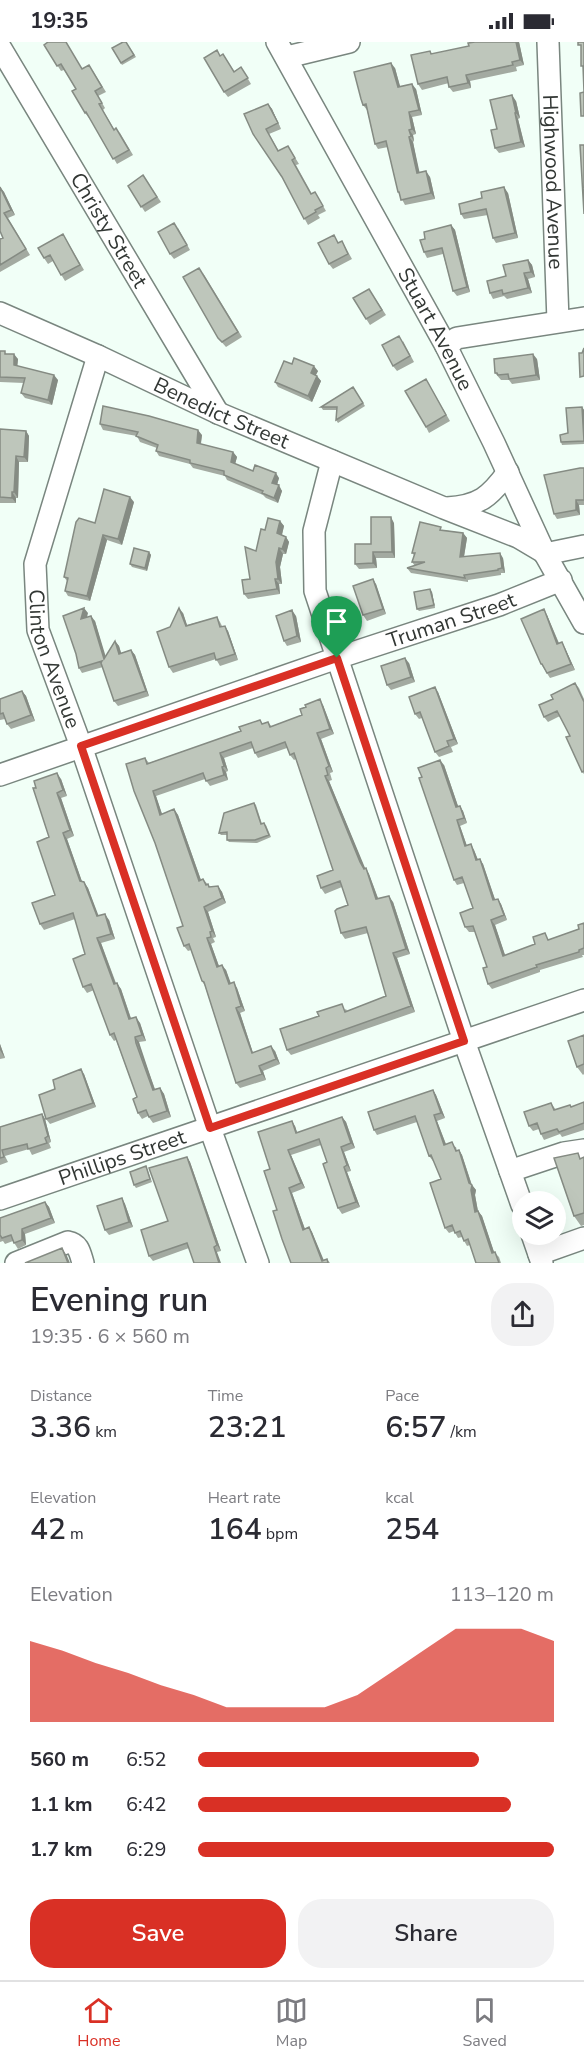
<!DOCTYPE html>
<meta charset="utf-8">
<style>
:root{--surface:#fff;--page:#f2f2f3;--text:#2b2b33;--muted:#7c7c81;--line:#e1e1e2;--accent:#d93025}
body{margin:0;font-family:"Nunito Sans",sans-serif;background:var(--page);color:var(--text);height:100vh;display:flex;flex-direction:column;font-size:22px;white-space:nowrap}
*{box-sizing:border-box;margin:0}
p{font-size:20px;color:var(--muted)}
.icon{flex:none;width:33px;height:33px;fill:none;stroke:currentColor;stroke-width:2;stroke-linecap:round;stroke-linejoin:round}
.map{position:relative;height:1221px;overflow:hidden}
.drawer{display:flex;flex-direction:column;background:var(--surface);flex:1}
.drawer>*{flex:none}
.controls{position:absolute;left:512px;top:1149px;display:grid;gap:12px}
.controls a{display:grid;place-items:center;width:54px;height:54px;border-radius:50%;background:var(--surface);box-shadow:0 6px 24px #0002;font-size:30px}
.pin{position:absolute;display:grid;place-items:center;width:51px;height:51px;color:#fff;margin:-62px -26px;border-radius:50% 50% 50% 0;rotate:-45deg;box-shadow:0 0 6px #0007}
.pin .icon{rotate:45deg}
.round{display:grid;place-items:center;flex:none;width:63px;height:63px;border-radius:24px;background:var(--page)}
.headline{display:flex;align-items:center;justify-content:space-between;height:102px;padding:0 30px}
h1{font-size:33px;font-weight:600;line-height:45px}
.figures{display:grid;grid-template-columns:repeat(3,1fr);gap:9px;height:102px;padding:6px 30px}
.figures div{display:grid;align-content:center}
.figures b{font-size:30px;font-weight:600}
.figures small{font-size:16px;font-weight:400}
.figures p{font-size:16px}
.chart{height:168px;padding:12px 30px}
.chart p{display:flex;justify-content:space-between}
.chart svg{width:100%;height:108px;margin-top:6px;fill:var(--accent);opacity:.7}
.cta{display:flex;gap:12px;margin-top:auto;padding:12px 30px}
.cta a{flex:1;height:69px;border-radius:24px;background:var(--accent);color:#fff;font-size:24px;font-weight:600;line-height:69px;text-align:center}
.cta a+a{background:var(--page);color:var(--text)}
ul{padding:0 30px;list-style:none;font-size:20px}
li{display:grid;grid-template-columns:96px 72px 1fr;align-items:center;height:45px}
li i{height:15px;border-radius:8px;background:var(--accent)}
.status{display:flex;justify-content:space-between;align-items:center;height:42px;padding:0 30px;background:var(--surface);direction:ltr}
.status svg{height:16px;fill:currentColor}
.menu{display:flex;justify-content:space-around;align-items:center;height:84px;border-top:2px solid var(--line);background:var(--surface);font-size:16px;color:var(--muted)}
.menu a{display:grid;justify-items:center;gap:3px}
.menu .selected{color:var(--accent)}
.map>svg:first-child{display:block}
</style>
<div class="status"><b>19:35</b><svg viewBox="0 0 49 12"><path d="M0 12V9h3v3zM5 12V6h3v6zM10 12V3h3v9zM15 12V0h3v12zM26 1h20v11H26zM47 4h2v5h-2z"/></svg></div>
<div class="map">
<svg width="584" height="1221" viewBox="0 0 584 1221">
<rect width="100%" height="100%" fill="#f1fff7"/>
<g fill="none" stroke-linecap="round" stroke-linejoin="round">
<defs>
<g id="minor">
<path id="s1" d="M277 0 446 304 494 401 545 512 584 581"/>
<path id="s2" d="M548 0 558 279"/>
<path id="s3" d="M0 5 218 371"/>
<path d="M287 15 349 0"/>
<path id="s4" d="M0 271 98 314 218 371 444 466 518 495 545 511"/>
<path d="M446 304 457 296 584 276"/>
<path id="s5" d="M98 314 35 522 38 588 81 704 210 1086 258 1221"/>
<path d="M332 419 314 489 315 549 464 999 522 1163"/>
<path d="M447 466C479 464 490 455 508 430"/>
<path d="M545 512 584 504"/>
<path id="s6" d="M0 733 337 616 499 563 561 538"/>
<path d="M510 1129 564 1111 584 1108"/>
<path id="s7" d="M0 1157 584 958"/>
<path d="M532 1192 542 1221"/>
<path d="M539 1212 584 1196"/>
<path d="M16 1221 68 1200C79 1202 80 1211 83 1221"/>
</g>
</defs>
<use href="#minor" stroke="#79867f" stroke-width="24"/>
<use href="#minor" stroke="#fff" stroke-width="21"/>
</g>
<path fill="#a3aaa1" d="M126 0 136 15 122 23 112 6Z
M519 0 524 23 516 25 517 29 470 39 471 46 453 50 449 45V41L422 48 418 42 430 9 432 12Z
M44 3 82 26 93 29 106 50 98 54 105 66 103 68 114 87 120 91 133 113 117 122 90 76H89L85 71 76 47 64 28 61 29Z
M223 12 234 29 241 25 251 42 228 55 224 50 221 14Z
M395 26 400 45 416 47 422 73 412 75 416 92 413 93 414 99 413 100 419 131 430 135 435 157 405 163 398 150 388 105 378 107 375 102 367 68 363 63Z
M516 59 520 76 518 77 525 105 499 111 495 106 497 87Z
M268 62 272 67 281 87 269 92 279 109H291L299 122 296 123 312 152 315 150 326 169 318 173 320 176 308 183 282 135 253 92Z
M143 133 161 160 145 170 128 144Z
M0 145 4 150 15 173 8 176 30 213 0 230V197L3 196Z
M508 151 518 196 496 201 493 196 488 173 464 177 461 172Z
M451 183 455 188 470 250 457 254 453 249 443 212 427 216 424 210 425 197Z
M178 186 190 208 174 217 170 212Z
M63 192 84 228 65 239 53 219 48 222 44 216Z
M342 199 352 217 333 227 329 222 339 201Z
M528 218 532 223 535 235 528 237 532 251 507 257 504 254 493 257 490 251 506 234Z
M203 231 242 295 226 305 218 296Z
M369 247 386 273 370 283 353 256Z
M403 299 414 320 397 329 393 324Z
M0 309 18 317 17 324 58 338 52 363 25 356 21 351 24 341 0 340Z
M537 317 540 338 512 342 509 338H501L495 331Z
M292 322 318 329 316 333 321 339 312 360 278 345 275 340Z
M426 337 450 379 429 391 426 385Z
M353 345 365 364 338 381 336 378 337 368H323L321 365Z
M582 365 584 368V402L562 403 561 400 568 391Z
M100 382 202 393 201 402 233 410 237 415 235 422 253 429 279 436 277 443 282 449 278 461 266 456 263 453 227 438 225 434 193 426 190 422 159 414 156 409 157 406 140 400 137 394 103 388Z
M0 387 26 389 29 394 28 420H19L18 456H16V461H0Z
M584 426V463H579L580 473 557 477 554 472Z
M134 460 122 503 107 498 90 559 68 554 65 549 67 539 64 535 95 481Z
M280 479 284 484 282 493 286 495 289 500 286 512H283L280 525 282 542H279L280 552 248 557 244 552 250 537 256 509 265 488Z
M394 481 395 516H376L377 526 359 527 355 522 371 502Z
M443 488 463 491 467 496 464 515 503 516 505 531H501V533L468 538V540L411 531 407 526 415 524 412 520 414 513 412 511Z
M149 510 151 513 147 529 132 525 130 522Z
M376 542 386 572 367 579 363 573Z
M432 550 435 566 419 569 417 567Z
M88 571 87 575 95 579 105 615 115 599 119 604 121 611 131 608 135 613 149 654 118 664 114 659 103 625 82 631 79 626 76 612Z
M183 571 187 583 217 575 220 580 222 584 228 589 238 618 220 624 216 617 173 631 169 625 170 585Z
M547 573 559 601 565 606 575 628 550 636 541 622Z
M296 574 301 600 287 604 284 599Z
M409 621 415 640 391 648 387 643Z
M575 641 579 646 584 657V732L582 730 570 694 560 674 548 680 544 675 553 657Z
M22 649 26 654 35 679 11 687 7 682 5 677 0 678V657Z
M438 650 458 702 451 705 453 710 439 715 435 710 422 676 419 677 415 672Z
M323 663 334 692 321 697 333 730 330 731 332 738 329 739 364 825 369 832 378 856 393 860 410 912 397 916 415 970 291 1013 287 1008 346 967 347 969 386 954 368 891 345 897 341 891 348 863 342 845 325 852 321 846 333 828 296 717 294 718 290 713 287 706 258 716 255 711 253 706 224 716 228 729 226 730 228 738 210 744 205 737 156 754 162 772 174 767 178 773 201 838 203 837 210 845 218 844 222 850 226 861 208 870 216 895 213 896 215 900 211 902 219 924 226 928 230 941 237 946 245 969 240 971 253 1011 275 1009 280 1022 263 1029 266 1038 240 1046 236 1041 205 944 202 939 191 908 188 909 184 904 183 884 155 801 145 716 149 721 268 680 272 685 302 673Z
M444 723 458 764 463 769 467 781 460 784 467 804 474 808 478 818 483 822 495 858 501 862 507 878 495 883 505 913 579 887 584 881V913H582L583 915 540 928V930L492 947 488 942 487 925 475 890H469L465 885 473 866 464 841 457 843 454 838 422 735Z
M61 737 67 754 61 756 74 794 67 797 82 840H84L88 846 98 874 109 878 115 897 101 901 116 941 121 947 131 976 140 981 146 999 139 1000 140 1007 155 1047 160 1046 164 1052 171 1075 153 1081 148 1074 142 1077 138 1071 137 1055 116 998 114 999 110 993 94 948 87 951 83 945 85 912 75 877 44 888 40 882 55 853 49 795 33 746Z
M254 761 256 763 262 782 266 783 271 795 257 801 229 800 227 798V793H221L219 791Z
M584 993V1032L583 1033 577 1025Z
M0 1002 5 1016 0 1017Z
M84 1032 96 1065 50 1082 46 1077 55 1047Z
M433 1048 436 1053 445 1076 437 1079 446 1102 456 1105 457 1109 459 1108 462 1113 472 1143 476 1148 475 1153 478 1169 482 1174 494 1210 499 1215 501 1221H476L470 1203 467 1204 462 1195 458 1196 454 1189 449 1191 445 1186 441 1137 434 1119H433L429 1114 417 1080 377 1093 374 1088Z
M584 1060V1088L562 1095 560 1092 544 1098 541 1092 539 1087 533 1089 529 1084 551 1061 556 1068 571 1065Z
M42 1072 45 1077 51 1100 49 1101 51 1106 32 1113 29 1107 5 1114 8 1120 0 1123V1085Z
M342 1075 346 1080 355 1106 344 1110 351 1129 347 1130 360 1165 342 1172 338 1166 327 1120 321 1103 291 1113 305 1146 292 1151 305 1187 309 1185 312 1190 323 1218 327 1217 330 1221H291L277 1168 270 1127 295 1084 297 1091Z
M187 1115 190 1120 221 1209 217 1210 189 1206 153 1219 149 1214 168 1179Z
M584 1115V1183L581 1184 574 1174 581 1116Z
M146 1124 152 1140 136 1146 134 1143Z
M122 1156 125 1162 133 1185 109 1193 105 1188Z
M45 1160 49 1165 55 1181 25 1192 26 1203 18 1207 13 1199 5 1202 3 1199 0 1200V1176Z"/>
<path fill="#858b83" d="M516 0H519L524 23 520 18Z
M391 21 395 26 402 51 398 45Z
M466 33 470 39 471 46 468 41Z
M412 42 416 47 422 73 419 68Z
M512 53 516 59 520 76 516 71Z
M268 62 272 67 281 87 278 81Z
M409 70 412 75 416 92 412 87Z
M515 71 518 77 525 105 521 100Z
M409 88 413 93 414 99 411 94Z
M409 95 413 100 421 137 417 131Z
M426 129 430 135 435 157 431 151Z
M0 145 4 150 15 173 11 168Z
M504 145 508 151 518 196 515 191Z
M451 183 455 188 470 250 467 245Z
M528 218 532 223 535 235 531 230Z
M524 231 528 237 532 251 528 246Z
M14 312 18 317 17 328 14 323Z
M533 312 537 317 540 338 536 333Z
M314 324 318 329 314 336 311 331Z
M54 333 58 338 52 363 48 358Z
M317 334 321 339 312 360 308 354Z
M582 365 584 368V389L583 388Z
M198 388 202 393 200 406 197 401Z
M26 389 29 394 28 420 24 415Z
M233 410 237 415 234 426 231 420Z
M16 414 19 420 18 456 14 450Z
M276 431 279 436 276 446 272 441Z
M279 443 282 449 278 461 274 456Z
M12 450 16 456V461L12 456Z
M130 455 134 460 122 503 118 497Z
M576 458 579 463 580 473 576 468Z
M391 475 394 481 395 516 392 510Z
M280 479 284 484 281 496 277 491Z
M463 491 467 496 463 520 460 515Z
M103 493 107 498 90 559 87 554Z
M286 495 289 500 286 512 282 507Z
M279 506 283 512 280 525 282 542 278 537 276 520Z
M149 510 151 513 147 529 145 526Z
M373 510 376 516 377 526 373 521Z
M500 511 503 516 505 531 502 526Z
M275 537 279 542 280 552 277 547Z
M373 537 376 542 386 572 383 567Z
M430 547 432 550 435 566 434 563Z
M84 566 88 571 85 583 81 577Z
M179 566 183 571 189 589 186 584Z
M544 567 547 573 561 607 557 602Z
M292 568 296 574 301 600 297 594Z
M91 574 95 579 108 622 104 617Z
M225 584 228 589 238 618 235 612Z
M115 599 119 604 123 617 119 612Z
M562 600 565 606 575 628 571 622Z
M131 608 135 613 149 654 146 649Z
M405 616 409 621 415 640 411 635Z
M435 645 438 650 458 702 454 697Z
M22 649 26 654 35 679 31 673Z
M320 657 323 663 334 692 330 687Z
M317 691 321 697 333 730 329 724Z
M220 711 224 716 228 729 224 724Z
M440 718 444 723 460 770 456 765Z
M222 725 226 730 228 738 224 733Z
M57 731 61 737 67 754 63 748Z
M325 734 329 739 368 833 360 820Z
M153 749 156 754 164 778 160 773Z
M57 751 61 756 74 794 70 788Z
M460 764 463 769 467 781 464 776Z
M174 767 178 773 203 844 199 839Z
M457 778 460 784 469 810 465 804Z
M63 791 67 797 84 845 80 839Z
M471 802 474 808 480 823 476 818Z
M480 817 483 822 497 863 493 858Z
M366 826 369 832 380 862 376 857Z
M84 840 88 846 101 880 97 874Z
M218 844 222 850 226 861 222 856Z
M389 854 393 860 410 912 406 907Z
M498 857 501 862 507 878 504 873Z
M204 865 208 870 216 895 212 889Z
M105 872 109 878 115 897 111 892Z
M491 878 495 883 507 919 503 914Z
M97 896 101 901 118 948 114 942Z
M207 896 211 902 221 930 217 925Z
M393 911 397 916 415 970 411 964Z
M222 923 226 928 233 947 229 942Z
M234 940 237 946 245 969 241 964Z
M117 941 121 947 133 983 129 977Z
M236 966 240 971 255 1017 252 1011Z
M136 975 140 981 146 999 142 993Z
M135 995 139 1000 157 1054 153 1048Z
M0 1002 5 1016 0 1008Z
M271 1004 275 1009 280 1022 276 1017Z
M259 1024 263 1029 266 1038 262 1032Z
M81 1027 84 1032 96 1065 93 1061Z
M160 1046 164 1052 171 1075 167 1069Z
M433 1048 436 1053 445 1076 441 1071Z
M42 1072 45 1077 51 1100 48 1094Z
M434 1073 437 1079 448 1108 444 1103Z
M342 1075 346 1080 355 1106 351 1101Z
M292 1079 295 1084 299 1096 296 1091Z
M341 1105 344 1110 351 1129 347 1123Z
M288 1108 291 1113 305 1146 301 1141Z
M459 1108 462 1113 472 1144V1143L476 1148 475 1153 479 1175 475 1170 469 1141Z
M187 1115 190 1120 221 1209 217 1203Z
M344 1125 347 1130 360 1165 356 1160Z
M289 1146 292 1151 307 1193 303 1188Z
M122 1156 125 1162 133 1185 129 1180Z
M45 1160 49 1165 55 1181 51 1176Z
M478 1169 482 1174 496 1216 492 1211Z
M309 1185 312 1190 325 1221 322 1219Z
M22 1187 25 1192 26 1203 22 1198Z
M214 1205 217 1210 221 1221H219Z
M62 1206 67 1214 70 1221H68Z"/>
<path fill="#bec6bb" stroke="#858b83" stroke-width="1.5" d="M48 0H66L82 27 89 23 102 45 95 49 102 61 99 62 114 88 116 86 129 108 113 117 86 70 85 71 72 49 76 47 61 22 57 24 44 3Z
M123 0H126L134 13 121 21 112 6Z
M475 0H516L520 18 512 20 513 23 466 33 468 41 449 45 447 35 418 42 411 13 430 9 431 12 469 4 468 1Z
M578 0H584V50L583 24H581V3H578Z
M217 8 220 14 223 12 234 30 241 25 248 36 224 50 204 16Z
M391 21 398 45 412 42 419 68 409 70 412 87 409 88 411 94 409 95 417 131 426 129 431 151 401 158 399 150H398L386 99 375 102 366 62 363 63 361 57 354 30Z
M584 50V74H581L580 51Z
M512 53 516 71H515L521 100 495 106 491 88 497 87 490 58Z
M268 62 278 81 266 87 278 109 288 104 295 116 292 118 311 152 315 150 323 164 315 168 316 170 304 177 282 135 253 92 244 72Z
M580 103H584V172Z
M143 133 157 155 141 165 128 144Z
M0 145 11 168 4 171 26 207 0 223V197L3 196 0 189Z
M504 145 515 191 493 196 486 167 461 172 459 162 482 156 481 150Z
M174 181 187 203 170 212 158 190Z
M451 183 467 245 453 249 442 206 424 210 420 198 425 197 424 190Z
M63 192 80 223 61 233 50 213 44 216 38 206Z
M334 193 338 201 342 199 348 212 329 222 318 201Z
M528 218 531 230 524 231 528 246 503 252 502 248 490 251 487 239 506 234 503 223Z
M199 226 238 290 222 300 218 296 183 235Z
M369 247 382 268 366 277 353 256Z
M399 294 410 314 393 324 382 303Z
M584 306V334L580 335 579 311H582Z
M0 309H5V312H14V323L54 333 48 358 21 351 25 336 0 335Z
M533 312 536 333 509 337 508 332 498 333 497 331H495L494 317Z
M294 316 314 324 311 331 317 334 308 354 275 340 284 319 292 322Z
M426 337 446 373 426 385 405 349Z
M353 345 363 361 336 378 337 365H321Z
M103 364 149 374 198 388 197 401 233 410 231 420 253 429 255 423 276 431 272 441 279 443 274 456 262 451 263 449 224 433V429L190 421V418L156 409 158 403 136 394 138 390 100 382Z
M582 365 584 399 561 400 560 393 568 391 566 366Z
M0 387 26 389 24 415 16 414 14 450H12V456L0 455Z
M580 426H584V458H576V468L554 472 544 433Z
M104 447 130 455 118 497 103 493 87 554 65 549 68 536 64 535 76 480 79 476 95 481Z
M371 475H391L392 510H373V521L355 522V502H371Z
M268 476 280 479 277 491 286 495 282 507 279 506 276 520 278 537H275L277 547 244 552 242 538 250 537 245 505 256 509 261 487 265 488Z
M420 480 441 485 440 488 463 491 460 515 500 511 502 526 498 527V528L464 533 465 536 407 526 425 520H412L415 511H412Z
M134 506 149 510 145 526 130 522Z
M373 537 383 567 363 573 353 544Z
M430 547 434 563 417 567 414 550Z
M84 566 81 577 91 574 104 617 115 599 119 612 131 608 146 649 114 659 101 621 102 619 79 626 76 612 63 574Z
M179 566 186 584 217 575 220 585 225 584 235 612 216 618 214 611 169 625 157 590 170 585Z
M544 567 557 602 562 600 571 622 547 631 542 622H541L521 577Z
M292 568 297 594 284 599 276 574Z
M405 616 411 635 387 643 381 624Z
M575 641 584 660V729L582 730 566 695 570 694 557 669 544 675 539 663 553 657 551 653Z
M435 645 454 697 447 699 449 704 435 710 420 670 415 672 409 655Z
M22 649 31 673 7 682 3 671 0 672V657Z
M320 657 330 687 317 691 329 724 326 726 328 733 325 734 360 820 364 827 366 826 376 857 389 854 406 907 393 911 411 964 287 1008 280 987 319 974 317 970 342 962 345 970 386 954 366 885 341 891 335 869 337 867 348 863 340 839 321 846 317 834 333 828 294 711 290 713 285 700 255 711 251 700 220 711 224 724 222 725 224 733 206 739 203 731 153 749 160 773 174 767 199 839 203 837 206 843 208 842 209 845 218 844 222 856 204 865 212 889 210 890 211 895 207 896 217 925 222 923 229 942 234 940 241 964 236 966 252 1011 271 1004 276 1017 259 1024 262 1032 236 1041 204 940 202 939 189 902 184 904 177 886 183 884 155 801 134 749 126 722 145 716 147 722 241 689 239 685 260 678 262 682 268 680 270 685 302 673 300 667 306 665 305 663Z
M440 718 456 765 460 764 464 776 457 778 465 804 471 802 476 818 480 817 493 858 498 857 504 873 491 878 503 914 535 902 533 895 545 891 548 898 579 887 578 883 584 881V906L579 908V910L536 923 537 925 488 942 483 926 487 925 473 884 465 885 460 871 473 866 462 835 454 838 419 736 422 735 418 726Z
M57 731 63 748 57 751 70 788 63 791 80 839 84 840 97 874 105 872 111 892 97 896 114 942 117 941 129 977 136 975 142 993 135 995 136 1001 153 1048 160 1046 167 1069 149 1075 146 1068 138 1071 133 1057 137 1055 114 991 110 993 91 942 83 945 73 917 85 912 73 871 40 882 32 861 55 853 37 800 49 795 33 746H36L34 739Z
M254 761 261 782 264 781 269 793 255 798H227V790L219 791 224 771Z
M584 993V1022L577 1025 568 999Z
M81 1027 93 1061 46 1077 39 1053 55 1047 53 1038Z
M433 1048 441 1071 434 1073 444 1103 452 1100 456 1109 459 1108 469 1141 472 1143 471 1148 475 1170 478 1169 492 1211 495 1210 499 1221H476L468 1197 464 1199 460 1189 455 1191 452 1183 445 1186 430 1141 441 1137 431 1113 429 1114 415 1074 374 1088 368 1070Z
M584 1060V1081L559 1090 557 1087 541 1092 537 1081 529 1084 524 1070 551 1061 554 1068 570 1063 571 1065Z
M42 1072 48 1094 45 1096 47 1101 28 1107 27 1102 2 1108 4 1115 0 1116V1085Z
M342 1075 351 1101 341 1105 347 1123 344 1125 356 1160 338 1166 323 1122 327 1120 319 1097 288 1108 301 1141 289 1146 303 1188 309 1185 322 1219 327 1217 328 1221H291L282 1197 273 1169 277 1168 264 1129 270 1127 258 1090 292 1079 296 1091Z
M578 1111 580 1117 584 1115V1171L574 1174 554 1116Z
M187 1115 217 1203 214 1205 219 1221H194L187 1201 149 1214 141 1188 168 1179 149 1126Z
M146 1124 150 1137 134 1143 130 1130Z
M122 1156 129 1180 105 1188 97 1164Z
M45 1160 51 1176 22 1187V1198L14 1201 11 1193 2 1196 0 1193V1176Z
M62 1206 68 1221H25Z"/>
<g fill="none" stroke-linecap="round" stroke-linejoin="round">
<defs>
<path id="route" d="M337 616 464 999 210 1086 81 704Z"/>
</defs>
<use href="#route" stroke="#fff" stroke-width="12"/>
<use href="#route" stroke="#d93025" stroke-width="8"/>
</g>
<g text-anchor="middle" stroke-width="4.5" stroke-linejoin="round" paint-order="stroke">
<g font-size="21" fill="#323734" stroke="#fff">
<text dy="7" stroke="none"><textPath href="#s2" startOffset="140">Highwood Avenue</textPath></text>
<text dy="7" stroke="none"><textPath href="#s3" startOffset="213">Christy Street</textPath></text>
<text dy="7" stroke="none"><textPath href="#s1" startOffset="328">Stuart Avenue</textPath></text>
<text dy="7" stroke="none"><textPath href="#s4" startOffset="243">Benedict Street</textPath></text>
<text dy="7" stroke="none"><textPath href="#s6" startOffset="477">Truman Street</textPath></text>
<text dy="7" stroke="none"><textPath href="#s5" startOffset="315">Clinton Avenue</textPath></text>
<text dy="7" stroke="none"><textPath href="#s7" startOffset="129">Phillips Street</textPath></text>
</g>
</g>
</svg>
<div class="controls">
<a><svg class="icon" aria-label="layers" viewBox="0 0 24 24"><path d="M12 4l9 5-9 5-9-5zM3 14l9 5 9-5"/></svg></a>
</div>
<div class="pin" style="left:337px;top:616px;background:#1e9e55"><svg class="icon" aria-label="arrive" viewBox="0 0 24 24"><path d="M6 21V4h12l-3 4 3 4H6"/></svg></div>
</div>
<section class="drawer">
<div class="headline"><div><h1>Evening run</h1><p>19:35 · 6 × 560 m</p></div><a class="round"><svg class="icon" aria-label="share" viewBox="0 0 24 24"><path d="M12 15V3M7 8l5-5 5 5M5 13v7h14v-7"/></svg></a></div>
<div class="figures">
<div><p>Distance</p><b>3.36<small> km</small></b></div>
<div><p>Time</p><b>23:21</b></div>
<div><p>Pace</p><b>6:57<small> /km</small></b></div>
</div>
<div class="figures">
<div><p>Elevation</p><b>42<small> m</small></b></div>
<div><p>Heart rate</p><b>164<small> bpm</small></b></div>
<div><p>kcal</p><b>254</b></div>
</div>
<div class="chart"><p><span>Elevation</span>113–120 m</p>
<svg viewBox="0 0 160 44" preserveAspectRatio="none"><path d="M0 44V11L10 15L20 20L30 24L40 29L50 33L60 38L70 38L80 38L90 38L100 33L110 24L120 15L130 6L140 6L150 6L160 11V44z"/></svg>
</div>
<ul>
<li><b>560 m</b>6:52<i style="width:79%"></i></li>
<li><b>1.1 km</b>6:42<i style="width:88%"></i></li>
<li><b>1.7 km</b>6:29<i style="width:100%"></i></li>
</ul>
<div class="cta"><a>Save</a><a>Share</a></div>
</section>
<nav class="menu">
<a class="selected"><svg class="icon" aria-label="home" viewBox="0 0 24 24"><path d="M3 11l9-7 9 7M6 9v11h12V9"/></svg>Home</a>
<a><svg class="icon" aria-label="map" viewBox="0 0 24 24"><path d="M3 6l6-2 6 2 6-2v14l-6 2-6-2-6 2zM9 4v14M15 6v14"/></svg>Map</a>
<a><svg class="icon" aria-label="saved" viewBox="0 0 24 24"><path d="M7 4h10v16l-5-4-5 4z"/></svg>Saved</a>
</nav>
